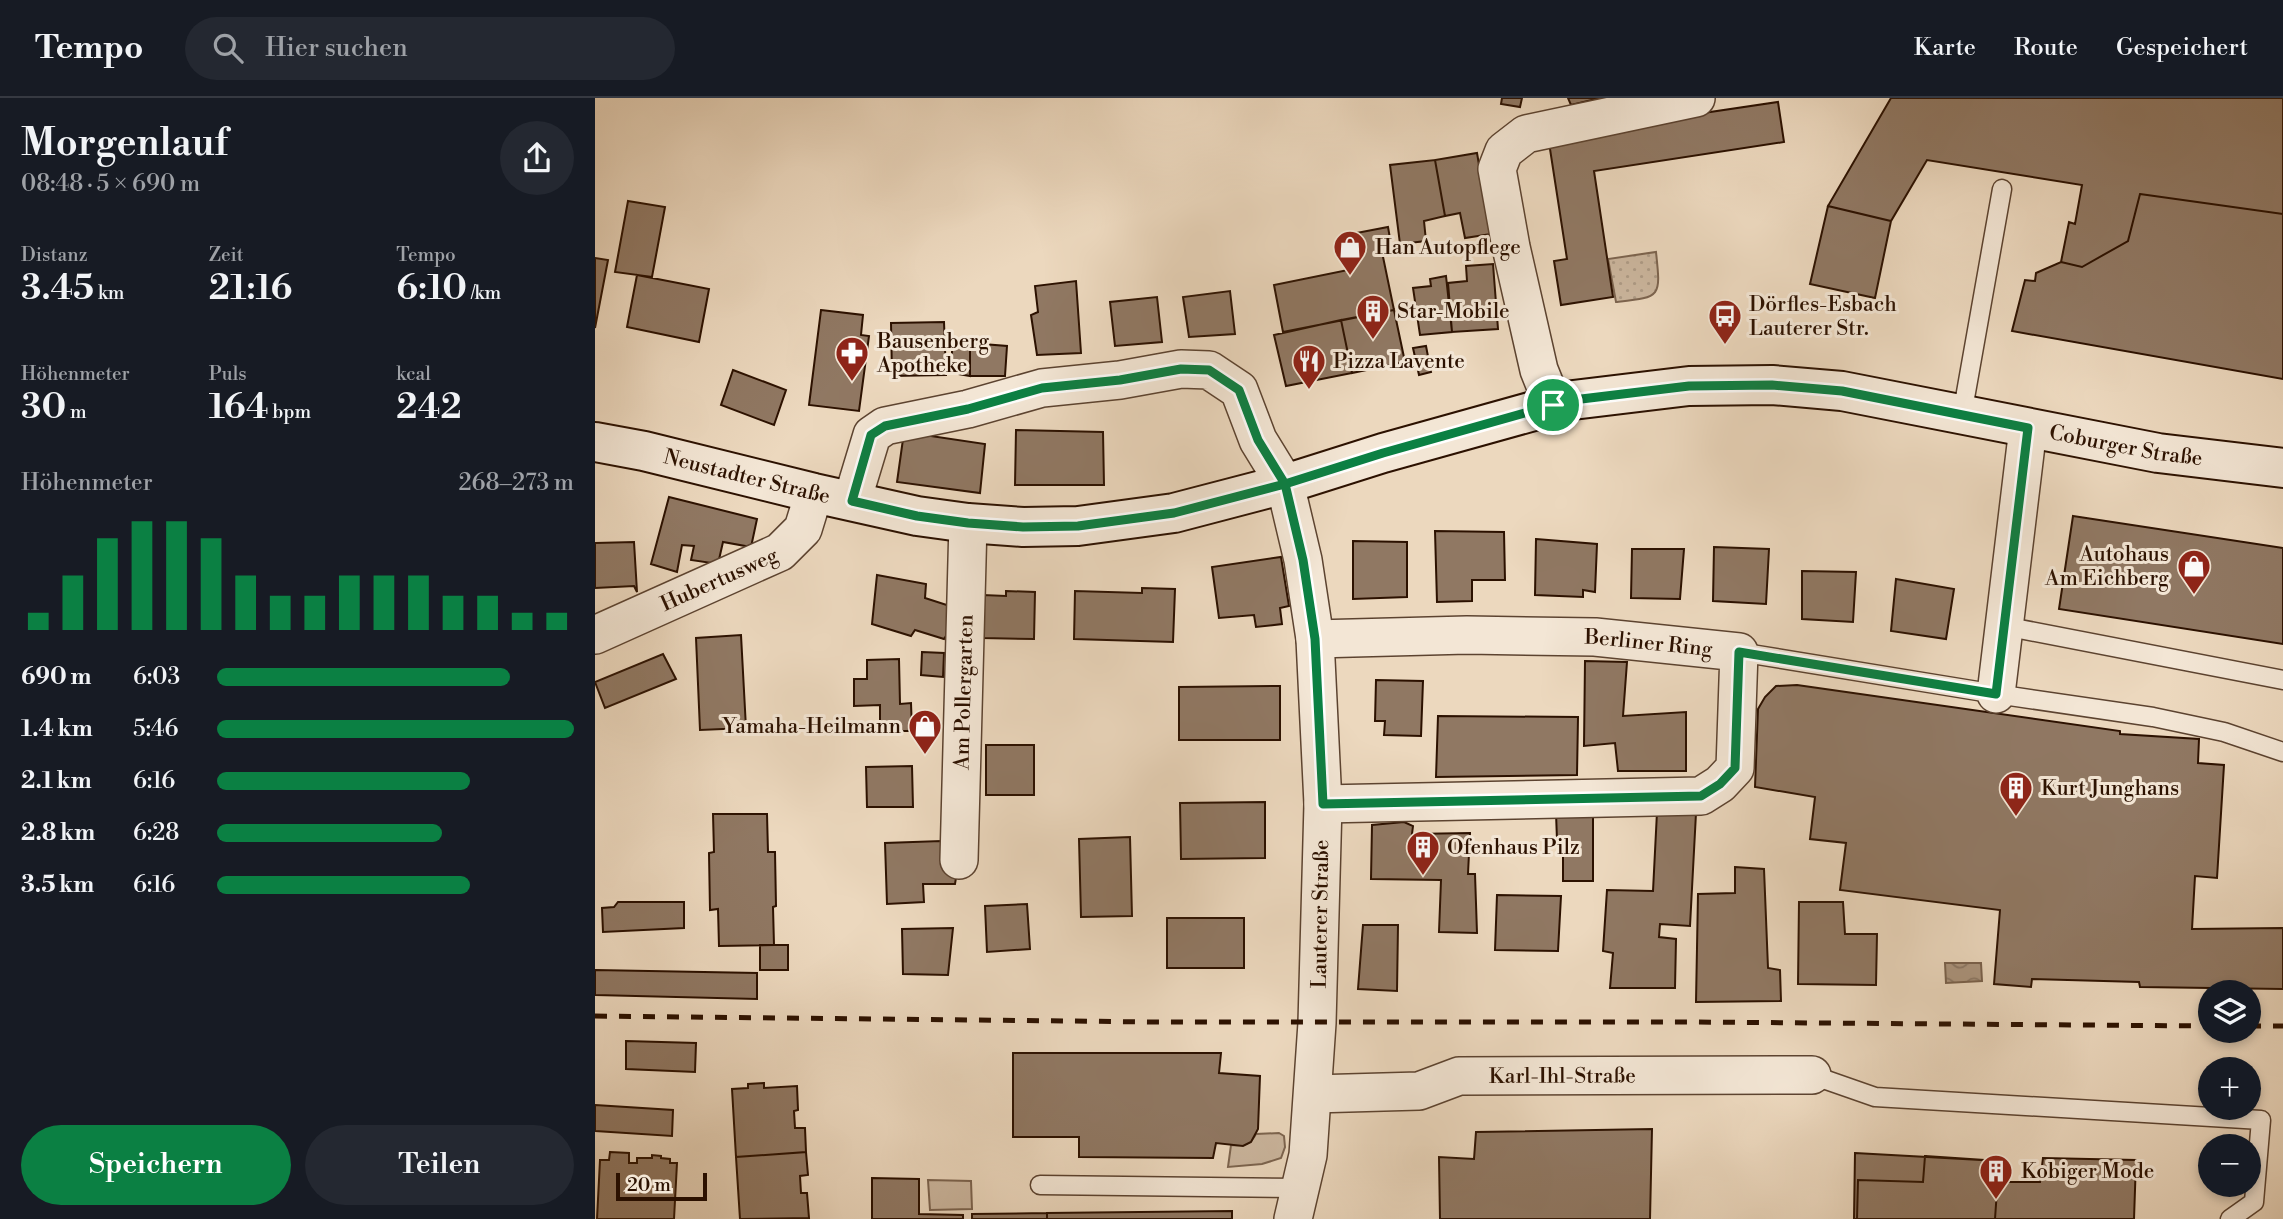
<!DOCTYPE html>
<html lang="de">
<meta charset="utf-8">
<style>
:root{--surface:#171b24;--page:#242831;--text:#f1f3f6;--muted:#9ea1a6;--line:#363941;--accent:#0b8043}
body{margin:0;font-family:"Libre Bodoni",serif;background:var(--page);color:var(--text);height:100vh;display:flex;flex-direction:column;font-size:26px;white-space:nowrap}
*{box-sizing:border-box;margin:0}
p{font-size:23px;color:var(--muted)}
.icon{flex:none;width:38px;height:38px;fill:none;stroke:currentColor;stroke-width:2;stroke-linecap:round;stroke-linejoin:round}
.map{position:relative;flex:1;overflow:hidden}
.details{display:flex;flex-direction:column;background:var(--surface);width:595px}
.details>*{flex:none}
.buttons{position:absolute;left:1603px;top:882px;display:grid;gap:14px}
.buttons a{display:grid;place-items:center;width:63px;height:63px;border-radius:50%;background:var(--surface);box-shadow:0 4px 10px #0003;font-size:35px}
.scale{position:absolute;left:21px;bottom:18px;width:91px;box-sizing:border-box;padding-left:7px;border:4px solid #2c1100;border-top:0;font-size:19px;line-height:24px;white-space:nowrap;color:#2c1100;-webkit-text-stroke:5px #f3e6d5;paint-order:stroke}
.pin{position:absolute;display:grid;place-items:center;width:60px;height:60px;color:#fff;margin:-30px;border:4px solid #fff;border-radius:50%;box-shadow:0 2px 7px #0007}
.round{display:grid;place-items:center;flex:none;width:74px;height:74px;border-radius:37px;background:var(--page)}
.head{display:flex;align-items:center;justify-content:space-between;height:119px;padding:0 21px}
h1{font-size:38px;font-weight:600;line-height:52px}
.figures{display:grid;grid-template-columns:repeat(3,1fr);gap:10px;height:119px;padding:7px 21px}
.figures div{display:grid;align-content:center}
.figures b{font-size:35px;font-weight:600}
.figures small{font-size:19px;font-weight:400}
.figures p{font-size:19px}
.chart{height:196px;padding:14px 21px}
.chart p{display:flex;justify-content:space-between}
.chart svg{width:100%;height:126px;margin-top:7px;stroke:var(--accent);stroke-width:6}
.action{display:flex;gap:14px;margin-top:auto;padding:14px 21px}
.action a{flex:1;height:80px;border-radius:42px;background:var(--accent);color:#fff;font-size:28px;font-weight:600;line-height:80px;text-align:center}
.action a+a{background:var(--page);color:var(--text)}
ul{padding:0 21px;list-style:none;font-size:23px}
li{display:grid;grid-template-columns:112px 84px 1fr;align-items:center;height:52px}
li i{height:18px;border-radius:9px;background:var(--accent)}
header{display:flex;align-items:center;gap:42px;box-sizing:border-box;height:98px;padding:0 35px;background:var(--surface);border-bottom:2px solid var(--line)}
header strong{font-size:33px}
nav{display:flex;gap:38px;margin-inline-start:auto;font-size:24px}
.search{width:490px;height:63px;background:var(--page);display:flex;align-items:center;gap:18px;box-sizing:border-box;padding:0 24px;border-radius:38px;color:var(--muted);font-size:26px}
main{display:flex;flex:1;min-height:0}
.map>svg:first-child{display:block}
</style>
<header>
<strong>Tempo</strong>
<div class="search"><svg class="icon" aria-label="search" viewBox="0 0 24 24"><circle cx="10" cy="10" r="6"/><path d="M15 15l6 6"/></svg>Hier suchen</div>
<nav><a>Karte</a><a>Route</a><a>Gespeichert</a></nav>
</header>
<main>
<section class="details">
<div class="head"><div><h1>Morgenlauf</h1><p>08:48 · 5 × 690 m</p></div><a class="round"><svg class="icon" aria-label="share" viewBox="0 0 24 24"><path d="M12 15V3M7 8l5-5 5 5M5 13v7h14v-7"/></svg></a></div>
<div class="figures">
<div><p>Distanz</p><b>3.45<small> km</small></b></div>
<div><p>Zeit</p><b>21:16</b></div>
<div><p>Tempo</p><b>6:10<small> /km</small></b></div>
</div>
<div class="figures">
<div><p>Höhenmeter</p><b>30<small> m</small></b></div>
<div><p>Puls</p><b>164<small> bpm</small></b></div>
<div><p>kcal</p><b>242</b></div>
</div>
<div class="chart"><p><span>Höhenmeter</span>268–273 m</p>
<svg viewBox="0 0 160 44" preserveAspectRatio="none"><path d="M5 44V38M15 44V25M25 44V12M35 44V6M45 44V6M55 44V12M65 44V25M75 44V32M85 44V32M95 44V25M105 44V25M115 44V25M125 44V32M135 44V32M145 44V38M155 44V38"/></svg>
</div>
<ul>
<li><b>690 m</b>6:03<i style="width:82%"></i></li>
<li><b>1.4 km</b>5:46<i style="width:100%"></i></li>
<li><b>2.1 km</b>6:16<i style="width:71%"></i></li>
<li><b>2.8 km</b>6:28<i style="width:63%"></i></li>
<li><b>3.5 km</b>6:16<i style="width:71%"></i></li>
</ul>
<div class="action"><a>Speichern</a><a>Teilen</a></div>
</section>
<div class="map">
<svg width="1688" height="1121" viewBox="0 0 1688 1121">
<defs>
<pattern id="grass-dots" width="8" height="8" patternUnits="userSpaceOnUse" patternTransform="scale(1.75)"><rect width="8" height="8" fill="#cbb69e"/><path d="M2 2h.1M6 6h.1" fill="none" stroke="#ae9b86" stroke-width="1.8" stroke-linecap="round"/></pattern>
<pattern id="water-waves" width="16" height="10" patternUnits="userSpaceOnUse" patternTransform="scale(1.75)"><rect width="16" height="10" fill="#ab947d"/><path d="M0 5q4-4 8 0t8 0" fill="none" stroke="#8b7764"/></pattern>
</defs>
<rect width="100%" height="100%" fill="#ecd8be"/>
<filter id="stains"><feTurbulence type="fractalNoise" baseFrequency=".00286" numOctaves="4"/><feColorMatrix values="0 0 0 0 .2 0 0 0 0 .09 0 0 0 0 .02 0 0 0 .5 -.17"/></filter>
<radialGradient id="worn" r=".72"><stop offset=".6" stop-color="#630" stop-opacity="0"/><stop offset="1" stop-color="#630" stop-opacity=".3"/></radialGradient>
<path fill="url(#grass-dots)" stroke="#7c644f" stroke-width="2" d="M1061 154C1066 200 1066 199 1021 204L1013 161Z"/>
<path fill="#cbb69e" stroke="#7c644f" stroke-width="2" d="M684 1035 689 1038 690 1049 686 1060 667 1066 633 1069 636 1047C649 1048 655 1047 661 1036Z
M333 1082 376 1083 377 1111 335 1112Z"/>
<path fill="url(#water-waves)" stroke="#78604b" stroke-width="2" d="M1350 865H1386L1387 883 1351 885Z"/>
<path fill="#907863" stroke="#2c1100" stroke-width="2" d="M907 0H927L925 9 906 6Z
M973 0H1005L976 7Z
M1296 0H1688V116L1545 96 1533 143 1487 169 1466 164 1474 124 1480 126 1487 87 1332 62 1296 123 1233 108Z
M1183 4 1189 44 999 73 1018 199 966 207 959 163 972 161 953 38Z
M882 55 896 136 870 140 865 115 850 118 840 62Z
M840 62 850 118 829 123 831 143 805 146 795 67Z
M1545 96 1688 116V281L1417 233 1430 182 1440 183 1441 175 1466 164 1487 169 1533 143Z
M33 103 70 109 57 179 20 174Z
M1233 108 1296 123 1280 200 1215 186Z
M793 129 797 152 787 154 799 212 688 234 679 187 758 171 751 137Z
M0 160 13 162 0 230Z
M898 166 903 231 857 234 853 185 872 183 871 168Z
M42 177 114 191 104 244 32 229Z
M851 178 857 234 825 237 818 190 836 188 835 181Z
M481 183 486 255 442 257 436 217 443 214 440 188Z
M635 193 640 236 594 239 588 199Z
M562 199 567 244 520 248 515 204Z
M226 212 268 217 266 237 274 238 264 313 214 307Z
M799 212 810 264 757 275 746 222Z
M746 222 757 275 691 288 679 237Z
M349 224 351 277 297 278 296 225Z
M375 245 412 248 410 278H375Z
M357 248 375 251V278L357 275Z
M831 248 836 274 824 277 818 250Z
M138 272 191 292 179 327 126 307Z
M421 332 508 334 509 387H420Z
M309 334 390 346 385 395 302 384Z
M74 399 162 421 156 449 128 444 123 466 96 462 99 448 87 447 82 474 56 466Z
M1478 418 1688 450V546L1464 511Z
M840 433 909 434 910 482H877V503L842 504Z
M941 441 1002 446 1000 494 988 492V499L940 497Z
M758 443 812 444V499L758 501Z
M39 444 42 494 39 488 0 490V445Z
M1119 449 1174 451 1171 506 1118 503Z
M1037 451H1089L1085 501 1036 500Z
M686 459 694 508 685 510 687 526 661 529 659 517 624 520 617 469Z
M1207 473 1261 474 1258 524 1207 521Z
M282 477 331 486 330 500 358 509 360 524 349 541 320 532 316 538 277 526Z
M1301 481 1359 491 1351 541 1296 533Z
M547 490 580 491 578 544 479 541 480 493 547 495Z
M411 493 440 494 439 541 387 540 388 497 411 498Z
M146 537 151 630 105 632 101 540Z
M327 554 349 555 348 579 326 577Z
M68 556 81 581 10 610 0 584Z
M304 561 305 606 316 605 317 633H285V607L259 608V581H272V562Z
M990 563 1032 564 1028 618 1091 614V673H1023L1020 645 989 648Z
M781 582 828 583 826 638 789 637 790 623H780Z
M1202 587 1525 633V636L1604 641 1603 665 1629 667 1622 780 1600 778 1597 831 1688 830V891L1545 889 1544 884 1437 881 1436 889 1399 886 1405 812 1245 792 1251 745 1215 741 1220 699 1160 689 1163 611 1170 599 1181 588Z
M685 588V642H584V589Z
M843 618 983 619 982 677 841 679Z
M391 647H439V697H391Z
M317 668 318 709H272L271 669Z
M670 704V760L586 761 585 705Z
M998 714V783H968V743L962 742 961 715Z
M1062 714 1101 715 1095 828 1065 826 1064 839 1081 841 1080 890H1015L1018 855 1008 853 1012 792 1058 793Z
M118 716H172L173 754H180L181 808 178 809 179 847 124 848 123 811 115 812 114 755 119 754Z
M809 724 818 728 817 736 875 735 873 776H880L882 835 844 834 846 782 776 781 777 727Z
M535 739 537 818 486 819 484 741Z
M346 743V763L364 762 360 786H328L329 804 292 806 290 745Z
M1140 769 1169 771 1173 870 1185 872 1186 903 1101 904 1103 796 1140 795Z
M902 797 966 798 963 853 900 852Z
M23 804H89V830L8 834 7 810 19 809Z
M1204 804H1248L1250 836H1282L1281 887 1203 886Z
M432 806 435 851 392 854 390 808Z
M572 820H649V870H572Z
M768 827H803L802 893 763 891Z
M358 830 353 877 308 876 307 831Z
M165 847H193V872H165Z
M0 872 162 875V901L0 897Z
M31 943 101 945 100 974 31 971Z
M418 955H626L624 975 665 978 663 1031 656 1044 648 1048 621 1045 618 1060 484 1059V1039H418Z
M169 985V990L202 988 203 1012 199 1013 200 1030H210L211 1054 141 1059 137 991 153 990V986Z
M0 1007 78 1012 77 1038 0 1033Z
M1057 1031 1055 1121H845L844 1059 879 1061 881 1034Z
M15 1054 34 1055V1065H42V1060H57V1057L66 1058V1060L75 1061V1065H82L79 1121H2L5 1062H14Z
M211 1054 213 1077 205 1078 206 1095H212L214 1120 145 1121 141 1059Z
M1260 1055 1404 1063 1400 1121H1259Z
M1330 1058 1404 1063 1403 1084H1445L1448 1060 1541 1062 1539 1121H1262L1263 1082 1328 1084Z
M277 1080 324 1081V1116L368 1117V1121H277Z
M637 1113V1121H452V1115Z
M452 1115V1121H377V1116Z"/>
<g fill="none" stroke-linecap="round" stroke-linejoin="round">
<defs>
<path id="lane" d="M1367 317 1407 91
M1409 528 1688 582
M1144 554 1401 596 1558 619 1629 634 1688 654
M1217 977 1280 999 1666 1022 1659 1104 1635 1121
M445 1087 706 1090"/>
<g id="street">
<path d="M958 307 944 272 916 149 902 71 909 53 931 36 1101 0"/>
<path d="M257 403 277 337 290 328 373 311 447 290 525 282 586 271 614 272 644 292 663 342 690 386 708 462 720 541 728 706 722 925 713 1057 698 1121"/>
<path id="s1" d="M0 537 185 454 208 431 219 395"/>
<path id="s2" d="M720 541 872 537 1000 539 1144 554 1140 670 1125 686 1106 698 728 706"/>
<path d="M1401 596 1433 330"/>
<path id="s3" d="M364 762 373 425"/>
<path id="s4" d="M718 996 824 993 864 978 1217 977"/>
</g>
<g id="secondary">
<path id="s5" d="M0 344 49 353 219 395 322 418 373 425 428 429 483 428 579 415 690 386 788 355 978 302 1094 288 1177 287 1247 293 1563 355 1688 370"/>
</g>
</defs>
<use href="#lane" stroke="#5c4330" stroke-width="21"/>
<use href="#street" stroke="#5c4330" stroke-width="40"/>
<use href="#secondary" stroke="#2c1100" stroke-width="42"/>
<use href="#lane" stroke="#f3e6d5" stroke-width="18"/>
<use href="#street" stroke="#f3e6d5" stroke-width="37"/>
<use href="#secondary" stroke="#f3e6d5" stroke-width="38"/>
<path stroke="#2c1100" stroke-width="5" stroke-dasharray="12 12" stroke-linecap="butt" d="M0 918 563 924H1095L1615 928
M1654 928H1688"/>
</g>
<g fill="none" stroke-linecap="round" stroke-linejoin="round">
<defs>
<path id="route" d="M958 307 788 355 690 386 663 342 644 292 614 272 586 271 525 282 447 290 373 311 290 328 276 337 257 403 322 418 373 425 428 429 483 428 579 415 690 386 708 462 720 541 728 706 1106 698 1125 686 1140 670 1144 554 1401 596 1433 330 1247 293 1177 287 1094 288 978 302 958 307"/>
</defs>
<use href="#route" stroke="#fff" stroke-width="14"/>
<use href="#route" stroke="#0b8043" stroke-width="9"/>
</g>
<defs>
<symbol id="shop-pin" viewBox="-11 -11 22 30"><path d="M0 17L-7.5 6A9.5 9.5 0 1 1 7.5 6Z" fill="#8f2418" stroke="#f3e6d5"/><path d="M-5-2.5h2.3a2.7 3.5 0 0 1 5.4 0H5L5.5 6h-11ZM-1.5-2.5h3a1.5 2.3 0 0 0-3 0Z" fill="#fff"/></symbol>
<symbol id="building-pin" viewBox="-11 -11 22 30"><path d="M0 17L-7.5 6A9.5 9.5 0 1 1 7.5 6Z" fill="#8f2418" stroke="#f3e6d5"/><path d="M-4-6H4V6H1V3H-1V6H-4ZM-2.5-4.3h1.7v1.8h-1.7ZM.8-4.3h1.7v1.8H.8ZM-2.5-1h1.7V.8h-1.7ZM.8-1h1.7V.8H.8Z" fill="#fff"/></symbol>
<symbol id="bus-pin" viewBox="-11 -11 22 30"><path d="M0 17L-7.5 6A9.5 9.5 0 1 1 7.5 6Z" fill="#8f2418" stroke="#f3e6d5"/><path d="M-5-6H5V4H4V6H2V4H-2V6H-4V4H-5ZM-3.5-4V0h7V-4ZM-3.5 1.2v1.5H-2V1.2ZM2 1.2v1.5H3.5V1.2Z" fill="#fff"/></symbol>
<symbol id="pharmacy-pin" viewBox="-11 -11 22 30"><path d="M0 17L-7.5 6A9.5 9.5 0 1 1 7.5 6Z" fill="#8f2418" stroke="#f3e6d5"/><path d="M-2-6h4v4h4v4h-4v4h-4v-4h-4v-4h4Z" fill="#fff"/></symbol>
<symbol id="restaurant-pin" viewBox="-11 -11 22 30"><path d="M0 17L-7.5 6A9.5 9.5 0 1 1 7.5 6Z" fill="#8f2418" stroke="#f3e6d5"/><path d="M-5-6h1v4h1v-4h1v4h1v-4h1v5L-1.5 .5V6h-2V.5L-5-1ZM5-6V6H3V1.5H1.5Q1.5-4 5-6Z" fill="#fff"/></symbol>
</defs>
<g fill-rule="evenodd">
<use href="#shop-pin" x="736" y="130" width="38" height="52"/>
<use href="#building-pin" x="759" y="194" width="38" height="52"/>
<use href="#bus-pin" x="1111" y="199" width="38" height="52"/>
<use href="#pharmacy-pin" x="238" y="236" width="38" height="52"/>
<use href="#restaurant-pin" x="695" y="244" width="38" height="52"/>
<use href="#shop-pin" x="1580" y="449" width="38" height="52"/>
<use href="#shop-pin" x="311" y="609" width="38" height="52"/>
<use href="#building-pin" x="1402" y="671" width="38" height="52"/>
<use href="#building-pin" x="809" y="730" width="38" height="52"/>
<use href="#building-pin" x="1382" y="1054" width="38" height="52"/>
</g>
<g text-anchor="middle" stroke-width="6" stroke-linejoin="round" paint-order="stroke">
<g font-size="21" fill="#2c1100" stroke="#f3e6d5" text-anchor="start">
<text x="780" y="156">Han Autopflege</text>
<text x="1154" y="213">Dörfles-Esbach<tspan x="1154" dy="24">Lauterer Str.</tspan></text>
<text x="802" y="220">Star-Mobile</text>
<text x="282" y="250">Bausenberg<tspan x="282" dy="24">Apotheke</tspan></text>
<text x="738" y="270">Pizza Lavente</text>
<text x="1574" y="463" text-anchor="end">Autohaus<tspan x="1574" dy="24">Am Eichberg</tspan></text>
<text x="306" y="635" text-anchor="end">Yamaha-Heilmann</text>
<text x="1446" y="697">Kurt Junghans</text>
<text x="852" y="756">Ofenhaus Pilz</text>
<text x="1426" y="1080">Kobiger Mode</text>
</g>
<g font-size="21" fill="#2c1100" stroke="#f3e6d5">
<text dy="7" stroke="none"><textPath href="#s5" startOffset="1563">Coburger Straße</textPath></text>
<text dy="7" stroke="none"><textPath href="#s5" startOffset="156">Neustadter Straße</textPath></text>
<text dy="7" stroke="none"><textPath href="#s1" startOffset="136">Hubertusweg</textPath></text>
<text dy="7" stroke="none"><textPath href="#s2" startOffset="334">Berliner Ring</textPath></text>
<text dy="7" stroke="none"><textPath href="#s3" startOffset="168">Am Pollergarten</textPath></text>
<text transform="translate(725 816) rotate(-89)" y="7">Lauterer Straße</text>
<text dy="7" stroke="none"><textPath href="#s4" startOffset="252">Karl-Ihl-Straße</textPath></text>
</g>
</g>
<rect width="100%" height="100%" filter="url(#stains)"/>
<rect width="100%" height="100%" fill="url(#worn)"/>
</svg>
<div class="buttons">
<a><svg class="icon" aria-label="layers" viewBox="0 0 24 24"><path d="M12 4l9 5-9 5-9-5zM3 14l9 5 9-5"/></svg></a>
<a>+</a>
<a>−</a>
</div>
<div class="scale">20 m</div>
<div class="pin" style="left:958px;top:307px;background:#1e9e55"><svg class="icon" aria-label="arrive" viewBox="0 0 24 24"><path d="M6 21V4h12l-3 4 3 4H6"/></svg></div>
</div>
</main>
